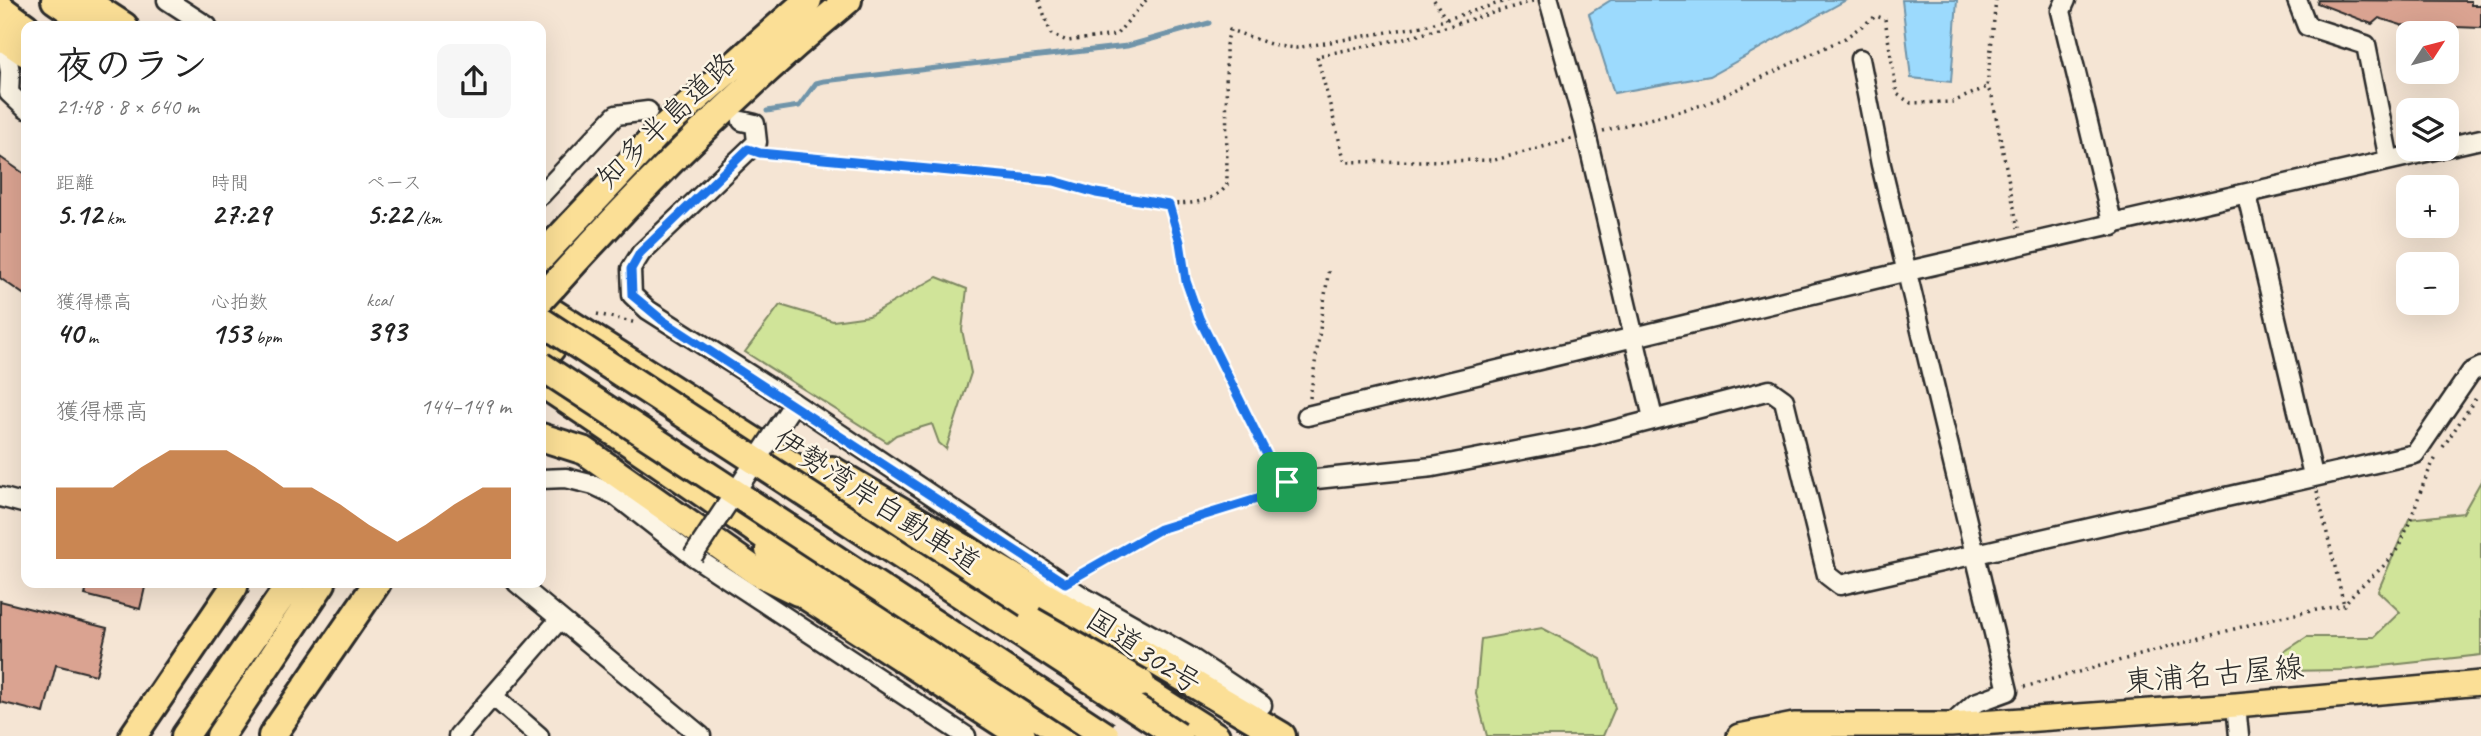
<!DOCTYPE html>
<html lang="ja">
<meta charset="utf-8">
<style>
:root{--surface:#fff;--page:#f6f6f6;--text:#222;--muted:#767676;--accent:#b45309}
body{margin:0;font-family:Caveat,"Klee One",sans-serif;background:var(--page);color:var(--text);height:100vh;display:flex;flex-direction:column;font-size:26px;white-space:nowrap}
*{box-sizing:border-box;margin:0}
p{font-size:23px;color:var(--muted)}
.icon{flex:none;width:38px;height:38px;fill:none;stroke:currentColor;stroke-width:2;stroke-linecap:round;stroke-linejoin:round}
.map{position:relative;flex:1;overflow:hidden}
.details{position:absolute;left:21px;top:21px;width:525px;height:567px;display:flex;flex-direction:column;background:var(--surface);border-radius:14px;box-shadow:0 7px 28px #0002}
.details>*{flex:none}
.needle{width:46px;rotate:54deg}
.buttons{position:absolute;left:2396px;top:21px;display:grid;gap:14px}
.buttons a{display:grid;place-items:center;width:63px;height:63px;border-radius:14px;background:var(--surface);box-shadow:0 7px 28px #0002;font-size:35px}
.pin{position:absolute;display:grid;place-items:center;width:60px;height:60px;color:#fff;margin:-30px;border-radius:14px;box-shadow:0 4px 10px #0006}
.round{display:grid;place-items:center;flex:none;width:74px;height:74px;border-radius:14px;background:var(--page)}
.headline{display:flex;align-items:center;justify-content:space-between;height:119px;padding:0 35px}
h1{font-size:38px;font-weight:700;line-height:52px}
.stats{display:grid;grid-template-columns:repeat(3,1fr);gap:10px;height:119px;padding:7px 35px}
.stats div{display:grid;align-content:center}
.stats b{font-size:30px;font-weight:700}
.stats small{font-size:19px;font-weight:400}
.stats p{font-size:19px}
.chart{height:196px;padding:14px 35px}
.chart p{display:flex;justify-content:space-between}
.chart svg{width:100%;height:126px;margin-top:7px;fill:var(--accent);opacity:.7}
.map>svg:first-child{display:block}
</style>
<div class="map">
<svg width="2481" height="736" viewBox="0 0 2481 736">
<rect width="100%" height="100%" fill="#f5e5d4"/>
<filter id="ink" filterUnits="userSpaceOnUse"><feTurbulence type="fractalNoise" baseFrequency=".0143" numOctaves="2"/><feDisplacementMap in="SourceGraphic" scale="14" xChannelSelector="R" yChannelSelector="G"/><feConvolveMatrix kernelMatrix="1 2 1 2 8 2 1 2 1" color-interpolation-filters="sRGB"/></filter>
<g filter="url(#ink)">
<path fill="#d0e499" stroke="#7e8862" stroke-width="2" d="M937 277 967 289 962 330 971 373 946 449 939 443 932 424 896 435 887 442 745 352 780 305 833 321 869 316Z
M2481 481V655L2345 670 2282 671V653L2307 637H2374L2400 612 2378 591 2409 519 2463 513Z
M1542 628 1601 659 1615 708 1603 736H1487L1476 694 1481 639Z"/>
<path fill="#9cdafd" stroke="#6f94a9" stroke-width="2" d="M1611 0H1846L1710 76 1614 93 1589 14Z
M1902 0H1957L1951 82 1911 78Z"/>
<g fill="none" stroke-linecap="round" stroke-linejoin="round">
<path stroke="#6f94a9" stroke-width="5" d="M767 111 799 106 816 83 824 81 1127 46 1209 23"/>
</g>
<path fill="#daa391" stroke="#2b2b2b" stroke-width="2" d="M2318 0 2471 1V5H2481V28L2401 25 2379 18 2372 24 2317 3Z
M0 157 26 175V296L0 278Z
M88 583H146L140 609 85 595Z
M0 601 107 628 96 675 56 665 44 713 0 702Z"/>
<g fill="none" stroke-linecap="round" stroke-linejoin="round">
<defs>
<path id="minor" d="M167 0 207 26
M1549 0 1584 125 1653 418
M2066 0 2061 11 2113 226
M2297 0 2307 26 2366 45 2389 160
M4 38 10 72 9 93 26 109
M1860 59 1881 165 2008 691 1975 703 1951 725
M742 121 755 124 757 142 641 253 631 269 632 295 648 310 794 403 1082 596 1187 655 1262 705
M2446 147 2481 139
M541 195 616 115 648 111
M2247 195 2313 475
M1307 416 1908 271 2439 149
M541 479 566 478 594 485 615 495 693 556 966 736
M1287 482 1433 467 1583 438 1770 390 1784 400 1827 575 1840 585 2415 454 2471 372 2481 367
M0 497 26 504
M517 583 701 736
M494 697 539 736
M2236 705 2239 736
M458 736 560 619"/>
<path id="major" d="M1739 736 1794 725H1951L2236 705 2481 683"/>
<path id="highway" d="M55 0 93 26
M84 0 124 26
M0 8 26 27
M0 35 26 53
M541 257 663 128 808 0
M553 286C645 183 742 88 848 0
M541 305 1053 632
M541 361 571 324
M541 383C718 500 886 627 1069 736
M541 437 585 451 757 572 798 592
M832 470 1282 736
M769 550 806 596 1022 736
M1120 675 1216 736
M133 736 234 587
M185 736 291 583
M220 736 322 583
M272 736 377 583"/>
</defs>
<use href="#minor" stroke="#2b2b2b" stroke-width="23"/>
<use href="#major" stroke="#2b2b2b" stroke-width="28"/>
<use href="#highway" stroke="#2b2b2b" stroke-width="32"/>
<path stroke="#2b2b2b" stroke-width="3.5" stroke-dasharray="2 5" stroke-linecap="butt" d="M1039 0 1051 34 1067 41 1116 35 1146 0
M1434 0 1446 19
M1996 0 1987 87 1992 96 2018 228
M1533 1 1415 36 1317 56 1345 162 1495 160 1572 139
M1603 131 1706 104 1845 38 1876 16 1885 19 1897 94 1911 103 1953 102 1987 87
M767 154 1054 181C1092 192 1201 224 1227 185L1226 45 1230 30 1276 46 1296 48 1428 25 1509 0
M1169 205 1180 242 1186 281 1200 318 1267 455 1278 469
M597 314 637 323
M1310 398 1329 268
M2443 447 2476 398
M2317 491 2344 605
M1081 575 1160 529 1275 493
M2024 687 2274 618 2344 605C2360 582 2385 571 2399 546 2414 517 2420 484 2437 456"/>
<use href="#minor" stroke="#fcf5e5" stroke-width="18"/>
<use href="#major" stroke="#fbdf96" stroke-width="23"/>
<use href="#highway" stroke="#fbdf96" stroke-width="26"/>
<defs>
<path id="minor-bridge" d="M693 556 794 403"/>
<path id="highway-bridge" d="M541 299 553 286
M541 321 1178 736
M541 366 1106 736
M1032 621 1141 683"/>
</defs>
<use href="#minor-bridge" stroke="#2b2b2b" stroke-width="23" stroke-linecap="butt"/>
<use href="#highway-bridge" stroke="#2b2b2b" stroke-width="32" stroke-linecap="butt"/>
<use href="#minor-bridge" stroke="#fcf5e5" stroke-width="18"/>
<use href="#highway-bridge" stroke="#fbdf96" stroke-width="26"/>
</g>
</g>
<g fill="none" stroke-linecap="round" stroke-linejoin="round" filter="url(#ink)">
<defs>
<path id="route" d="M748 149 760 153 1054 181 1096 193 1169 205 1180 242 1186 281 1199 318 1267 455 1287 482 1273 494 1160 529 1065 583 662 320 632 295 631 269 640 253Z"/>
</defs>
<use href="#route" stroke="#fff" stroke-width="14"/>
<use href="#route" stroke="#1a73e8" stroke-width="9"/>
</g>
<g text-anchor="middle" stroke-width="5" stroke-linejoin="round" paint-order="stroke">
<g font-size="30" fill="#2b2b2b" stroke="#fcf5e5">
<text transform="translate(666 120) rotate(-44)" y="10">知多半島道路</text>
<text transform="translate(877 501) rotate(33)" y="10">伊勢湾岸自動車道</text>
<text transform="translate(1144 651) rotate(33)" y="10">国道302号</text>
<text transform="translate(2214 674) rotate(-5)" y="10">東浦名古屋線</text>
</g>
</g>
</svg>
<div class="buttons">
<a><svg class="needle" viewBox="-14 -14 28 28"><path d="M0-13l5 13h-10z" fill="#e53935"/><path d="M0 13l5-13h-10z" fill="#767676"/></svg></a>
<a><svg class="icon" aria-label="layers" viewBox="0 0 24 24"><path d="M12 4l9 5-9 5-9-5zM3 14l9 5 9-5"/></svg></a>
<a>+</a>
<a>−</a>
</div>
<div class="pin" style="left:1287px;top:482px;background:#1e9e55"><svg class="icon" aria-label="arrive" viewBox="0 0 24 24"><path d="M6 21V4h12l-3 4 3 4H6"/></svg></div>
<section class="details">
<div class="headline"><div><h1>夜のラン</h1><p>21:48 · 8 × 640 m</p></div><a class="round"><svg class="icon" aria-label="share" viewBox="0 0 24 24"><path d="M12 15V3M7 8l5-5 5 5M5 13v7h14v-7"/></svg></a></div>
<div class="stats">
<div><p>距離</p><b>5.12<small> km</small></b></div>
<div><p>時間</p><b>27:29</b></div>
<div><p>ペース</p><b>5:22<small> /km</small></b></div>
</div>
<div class="stats">
<div><p>獲得標高</p><b>40<small> m</small></b></div>
<div><p>心拍数</p><b>153<small> bpm</small></b></div>
<div><p>kcal</p><b>393</b></div>
</div>
<div class="chart"><p><span>獲得標高</span>144–149 m</p>
<svg viewBox="0 0 160 44" preserveAspectRatio="none"><path d="M0 44V19L10 19L20 19L30 12L40 6L50 6L60 6L70 12L80 19L90 19L100 25L110 32L120 38L130 32L140 25L150 19L160 19V44z"/></svg>
</div>
</section>
</div>
